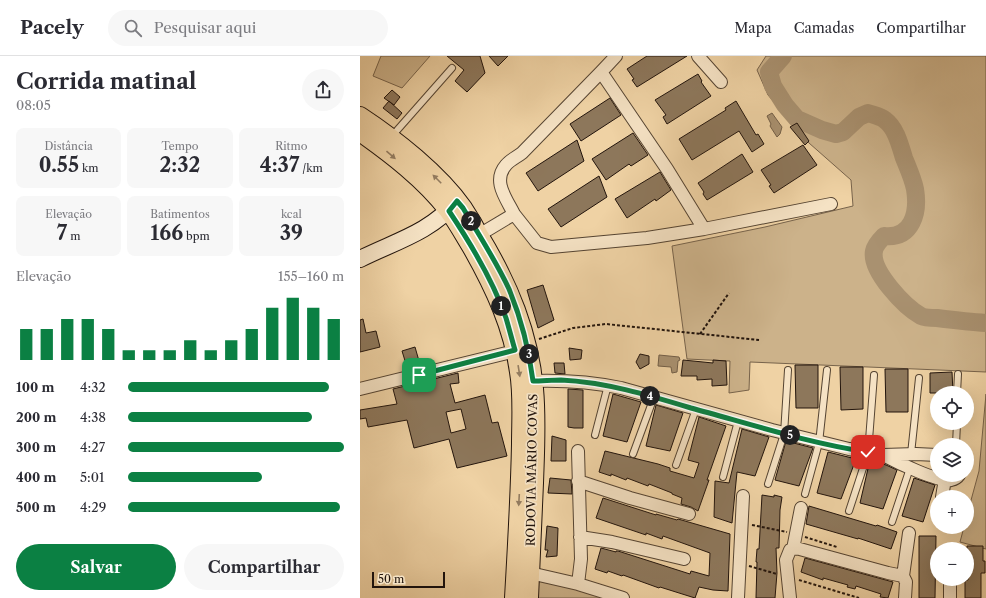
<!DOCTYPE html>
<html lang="pt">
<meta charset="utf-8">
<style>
:root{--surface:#fff;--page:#f7f7f7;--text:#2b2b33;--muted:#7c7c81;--line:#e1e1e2;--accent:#0b8043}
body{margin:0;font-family:"Libre Caslon Text",serif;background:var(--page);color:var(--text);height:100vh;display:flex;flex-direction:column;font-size:15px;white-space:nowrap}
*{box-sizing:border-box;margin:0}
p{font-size:13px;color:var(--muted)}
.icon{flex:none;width:22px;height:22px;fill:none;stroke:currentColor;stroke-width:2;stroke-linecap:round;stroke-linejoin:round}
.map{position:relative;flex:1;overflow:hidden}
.drawer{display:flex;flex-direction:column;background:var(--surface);width:360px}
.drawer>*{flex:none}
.tools{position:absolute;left:570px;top:330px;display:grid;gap:8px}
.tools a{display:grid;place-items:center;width:44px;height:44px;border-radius:50%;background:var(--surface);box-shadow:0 4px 16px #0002;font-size:20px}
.scale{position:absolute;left:12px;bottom:10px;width:73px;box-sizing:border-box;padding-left:4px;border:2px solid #22140c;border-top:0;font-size:11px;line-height:14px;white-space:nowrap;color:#22140c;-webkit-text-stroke:3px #f5e2c4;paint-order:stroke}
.pin{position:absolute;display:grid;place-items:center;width:34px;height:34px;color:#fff;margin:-17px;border-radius:8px;box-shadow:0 2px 6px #0006}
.km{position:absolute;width:20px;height:20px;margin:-10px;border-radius:50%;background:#222;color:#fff;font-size:11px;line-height:20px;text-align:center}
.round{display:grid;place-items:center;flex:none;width:42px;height:42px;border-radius:21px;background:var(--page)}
.summary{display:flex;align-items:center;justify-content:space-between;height:68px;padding:0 16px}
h1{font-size:22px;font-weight:700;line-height:30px}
.figures{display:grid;grid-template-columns:repeat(3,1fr);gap:6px;height:68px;padding:4px 16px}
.figures div{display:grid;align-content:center;border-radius:8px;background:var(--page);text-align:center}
.figures b{font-size:20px;font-weight:700}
.figures small{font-size:11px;font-weight:400}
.figures p{font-size:11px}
.chart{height:112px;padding:8px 16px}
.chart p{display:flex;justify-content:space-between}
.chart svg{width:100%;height:72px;margin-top:4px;stroke:var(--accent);stroke-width:6}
.primary-button{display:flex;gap:8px;margin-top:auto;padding:8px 16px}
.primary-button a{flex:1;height:46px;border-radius:24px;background:var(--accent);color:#fff;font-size:16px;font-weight:700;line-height:46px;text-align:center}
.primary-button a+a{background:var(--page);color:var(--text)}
ul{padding:0 16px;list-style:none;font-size:13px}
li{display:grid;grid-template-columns:64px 48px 1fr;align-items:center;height:30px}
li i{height:10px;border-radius:5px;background:var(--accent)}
header{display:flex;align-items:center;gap:24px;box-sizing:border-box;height:56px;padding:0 20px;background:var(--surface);border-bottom:1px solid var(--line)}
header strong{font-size:19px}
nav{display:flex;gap:22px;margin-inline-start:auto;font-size:14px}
.search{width:280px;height:36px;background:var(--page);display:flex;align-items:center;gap:10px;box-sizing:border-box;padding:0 14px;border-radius:22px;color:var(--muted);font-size:15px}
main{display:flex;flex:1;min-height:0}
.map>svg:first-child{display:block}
</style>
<header>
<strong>Pacely</strong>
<div class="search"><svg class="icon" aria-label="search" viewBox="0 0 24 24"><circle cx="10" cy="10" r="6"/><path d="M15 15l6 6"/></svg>Pesquisar aqui</div>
<nav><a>Mapa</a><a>Camadas</a><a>Compartilhar</a></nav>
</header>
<main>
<section class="drawer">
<div class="summary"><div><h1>Corrida matinal</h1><p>08:05</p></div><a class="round"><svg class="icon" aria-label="share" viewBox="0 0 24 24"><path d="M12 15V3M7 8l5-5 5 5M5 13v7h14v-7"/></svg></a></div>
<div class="figures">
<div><p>Distância</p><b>0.55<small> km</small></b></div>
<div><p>Tempo</p><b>2:32</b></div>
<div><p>Ritmo</p><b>4:37<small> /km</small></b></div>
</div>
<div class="figures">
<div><p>Elevação</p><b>7<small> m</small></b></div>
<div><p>Batimentos</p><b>166<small> bpm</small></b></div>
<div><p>kcal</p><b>39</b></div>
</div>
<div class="chart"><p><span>Elevação</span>155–160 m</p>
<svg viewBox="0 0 160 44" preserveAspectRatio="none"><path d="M5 44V25M15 44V25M25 44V19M35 44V19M45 44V25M55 44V38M65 44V38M75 44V38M85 44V32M95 44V38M105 44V32M115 44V25M125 44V12M135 44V6M145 44V12M155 44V19"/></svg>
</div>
<ul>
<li><b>100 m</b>4:32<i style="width:93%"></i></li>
<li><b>200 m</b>4:38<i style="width:85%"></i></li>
<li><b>300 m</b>4:27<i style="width:100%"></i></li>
<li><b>400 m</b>5:01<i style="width:62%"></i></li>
<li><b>500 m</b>4:29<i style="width:98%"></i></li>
</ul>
<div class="primary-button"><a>Salvar</a><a>Compartilhar</a></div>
</section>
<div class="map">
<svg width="626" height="542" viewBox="0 0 626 542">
<rect width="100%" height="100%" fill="#efd2a4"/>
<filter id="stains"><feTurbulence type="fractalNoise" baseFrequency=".005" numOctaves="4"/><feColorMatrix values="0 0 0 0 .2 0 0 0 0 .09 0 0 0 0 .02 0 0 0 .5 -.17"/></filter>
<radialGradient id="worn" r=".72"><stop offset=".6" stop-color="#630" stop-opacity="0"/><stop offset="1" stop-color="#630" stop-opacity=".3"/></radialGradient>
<path fill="#ccb28a" stroke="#77634b" d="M21 0H70L42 32 13 20Z
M406 0H626V316L390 306 389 334 369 337 370 305 327 303 312 190 405 171 493 150 491 124 449 87 408 39 397 14Z
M626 338V493L600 486 604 471H607V459L619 415Z
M176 522 254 542H175Z"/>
<path fill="#a99170" stroke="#735f48" d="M412 57 422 71 420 78 417 81 410 70 411 68 407 60Z
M299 299 319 301 320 304 318 305 317 316 312 317 311 311 298 310Z"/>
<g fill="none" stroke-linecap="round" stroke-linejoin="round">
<path stroke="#a99170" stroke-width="18" d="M423 0 409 16 413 30 425 49 437 63 462 74 476 78 483 76 499 61 508 57C513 59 520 60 525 64 536 72 540 89 544 102 548 112 553 123 555 133 559 157 552 183 524 180 520 184 515 189 514 195 510 215 545 251 561 260 565 262 572 262 577 262 593 264 609 266 626 267"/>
</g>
<path fill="#8d775b" stroke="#22140c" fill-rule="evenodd" d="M87 0H120L125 17 107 36 95 25 104 14Z
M129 0H148L138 10Z
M287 0H327L277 31 272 24 274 23 267 13Z
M338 18 342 25 341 26 351 40 307 68 303 61 306 59 295 44Z
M32 34 40 41 34 49 24 42Z
M250 42 261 59 221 85 210 68Z
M29 45 42 57 37 63 23 52Z
M376 45 396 79 398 78 404 88 392 96 379 75 332 104 319 83 366 54 365 52Z
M437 67 449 85 445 89 430 71Z
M273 77 288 99 271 110 269 108 246 124 232 103Z
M217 84 224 105 178 135 166 117Z
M443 89 457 109 414 137 409 130 411 129 401 114Z
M382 98 393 116 347 144 343 138 344 136 338 127Z
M300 116 311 134 296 145 295 143 267 162 255 143Z
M239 120 247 141 201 171 188 153Z
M183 229 194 264 178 272 167 234Z
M3 263 6 277 16 275 20 291 0 296V264Z
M55 291 59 305 46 308 42 295Z
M209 292 222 294 221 303 210 304Z
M280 298 289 300V308L280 313 276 306Z
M323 304 353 307V304L366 305 367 329 352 330V323L337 324V320H321Z
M194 307H204L205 318 195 317Z
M435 309H458V352H436Z
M480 311H503V353L481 354Z
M525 313H548V356H526Z
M592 316 593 337H570V317Z
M98 317 99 327 90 328 95 347 125 339 132 367 138 366 147 400 97 412 89 383 54 392 47 364 8 371 6 362 0 363V354L37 348 33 333ZM101 353 106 373 91 377 86 356Z
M208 333 223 334V372H214L208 371Z
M253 338 281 346 267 386 243 380Z
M296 349 323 357 310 395 286 390Z
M339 361 366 370 347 424H349L338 455 331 451 321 448 322 442 312 438V437L289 428 288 430 267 422 266 424 251 418V420L239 416 245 395 298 408 310 412V415L334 422 339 407 328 404Z
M382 373 409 381 395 420 377 416 372 467 354 461 355 425 369 427Z
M192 380 206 384V405H191Z
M426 385 453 392 439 430 415 424Z
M468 396 496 403 481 443 457 437Z
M510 404 526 409 537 414 523 453 500 447Z
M190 422 211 424 212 438 188 437Z
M554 422 575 429 563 466 542 460Z
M402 439 414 441V439L422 441 420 454 419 492H416L417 517 415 542H396L397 506H396L397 493H399Z
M243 442 296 459V458L317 464 318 463 370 478 368 535 353 534 339 531 335 542 300 531 299 532 263 519 262 520 248 515 247 517 235 513 241 492 256 496V495H258L330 518 331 515 349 520 350 497 303 480 302 483 286 477V479L236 462Z
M449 450 516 470 517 469 537 476 531 493 498 482V483L446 468Z
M187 470 198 472 197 500 186 501 188 494H185Z
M559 480H576L575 542H559Z
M607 490H623V505H625V517H621V542H605V524H608Z
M445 502 533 526 528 542 520 541 521 538 496 530 495 533 487 531 488 529 463 522V524L441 516Z"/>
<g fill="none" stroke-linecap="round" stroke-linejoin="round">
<defs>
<path id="service" d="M32 80 92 12
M597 337 598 318
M235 379 248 329
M596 389 597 367
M273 398 294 341
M551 398 559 322
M316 409 336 353
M363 421 378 365
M408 428 424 378 428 314
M445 438 459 387 467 314
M489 455 508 397 514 319
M532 466 550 412"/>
<path id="minor" d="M338 0 361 26
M241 16 307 113 344 173
M154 158 177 187 191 191 287 182 344 173 471 148
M119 179 154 158C146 142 132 125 146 109 150 104 157 101 162 97L241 16 256 0
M173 325C203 324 232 326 261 332L412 374 489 393 523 399 556 398 577 399
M0 333 155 295
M218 395 221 503 218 528
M525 400C538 407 578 426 591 424 595 423 597 422 599 419
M218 425 270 442 329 458
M582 441 585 423
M220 481 252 486 324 503
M433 493 441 452
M170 517 218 528 263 542
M543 520 549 477
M590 523V542
M378 542 383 440
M430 542 426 504 430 494 436 492 528 517 543 520 546 526 545 542"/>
<path id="secondary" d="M0 203C36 185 69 177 96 146"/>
<path id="primary" d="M0 60C35 83 79 118 103 152 109 161 115 171 120 181 149 229 169 277 174 333 177 364 175 396 174 427 172 465 171 504 169 542
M0 76C31 98 64 123 88 154 97 166 104 179 112 192 134 231 153 271 159 316 163 339 161 364 161 388 160 439 157 491 154 542"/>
</defs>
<use href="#service" stroke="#554432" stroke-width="8"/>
<use href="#minor" stroke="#554432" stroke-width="14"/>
<use href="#secondary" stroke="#22140c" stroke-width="18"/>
<use href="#primary" stroke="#22140c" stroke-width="20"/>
<path stroke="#22140c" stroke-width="2" stroke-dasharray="3 2" stroke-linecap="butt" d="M340 278 369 237
M179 283 213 272 246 268 399 284
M392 469 427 476
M445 481 477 491
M389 510 417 518
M439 524 499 542"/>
<use href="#service" stroke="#f5e2c4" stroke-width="6"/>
<use href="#minor" stroke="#f5e2c4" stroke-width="12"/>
<use href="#secondary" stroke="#f5e2c4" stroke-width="16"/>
<use href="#primary" stroke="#efd2a4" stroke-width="18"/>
</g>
<defs><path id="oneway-solid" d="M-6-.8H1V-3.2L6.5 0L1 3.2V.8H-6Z"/></defs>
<g fill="#937c60">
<use href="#oneway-solid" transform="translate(31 99) rotate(41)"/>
<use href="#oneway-solid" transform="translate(77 123) rotate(-135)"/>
<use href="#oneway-solid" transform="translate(159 315) rotate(81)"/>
<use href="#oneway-solid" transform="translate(159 444) rotate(93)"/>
</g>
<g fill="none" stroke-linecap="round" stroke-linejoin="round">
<defs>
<path id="route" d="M59 319 155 294C152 284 149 272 146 262 133 224 111 188 89 155L97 145 103 152C119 179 136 205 149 233 161 262 169 294 173 325 182 325 192 324 201 324 245 326 288 339 331 352 390 368 448 387 508 396"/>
</defs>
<use href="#route" stroke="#fff" stroke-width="8"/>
<use href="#route" stroke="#0b8043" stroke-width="5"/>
</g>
<g text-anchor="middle" stroke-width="3.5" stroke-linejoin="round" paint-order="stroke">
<g font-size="12" fill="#22140c" stroke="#f5e2c4">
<text transform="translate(172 414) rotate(-89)" y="4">RODOVIA MÁRIO COVAS</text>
</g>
</g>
<rect width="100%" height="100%" filter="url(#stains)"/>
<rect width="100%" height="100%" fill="url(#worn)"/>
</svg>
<div class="tools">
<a><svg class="icon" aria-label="locate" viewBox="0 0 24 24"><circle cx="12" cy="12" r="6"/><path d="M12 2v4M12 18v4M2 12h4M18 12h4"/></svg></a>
<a><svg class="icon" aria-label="layers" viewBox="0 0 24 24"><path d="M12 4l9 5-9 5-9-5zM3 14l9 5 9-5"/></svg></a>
<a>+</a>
<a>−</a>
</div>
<div class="scale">50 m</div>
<div class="pin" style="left:59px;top:319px;background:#1e9e55"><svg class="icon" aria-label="arrive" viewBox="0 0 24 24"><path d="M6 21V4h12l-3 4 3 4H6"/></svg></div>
<div class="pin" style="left:508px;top:396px;background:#d93025"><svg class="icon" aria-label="check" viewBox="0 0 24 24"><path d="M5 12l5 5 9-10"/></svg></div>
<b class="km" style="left:141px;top:250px">1</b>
<b class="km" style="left:111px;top:165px">2</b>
<b class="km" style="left:169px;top:298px">3</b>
<b class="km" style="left:290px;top:340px">4</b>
<b class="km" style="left:430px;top:379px">5</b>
</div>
</main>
